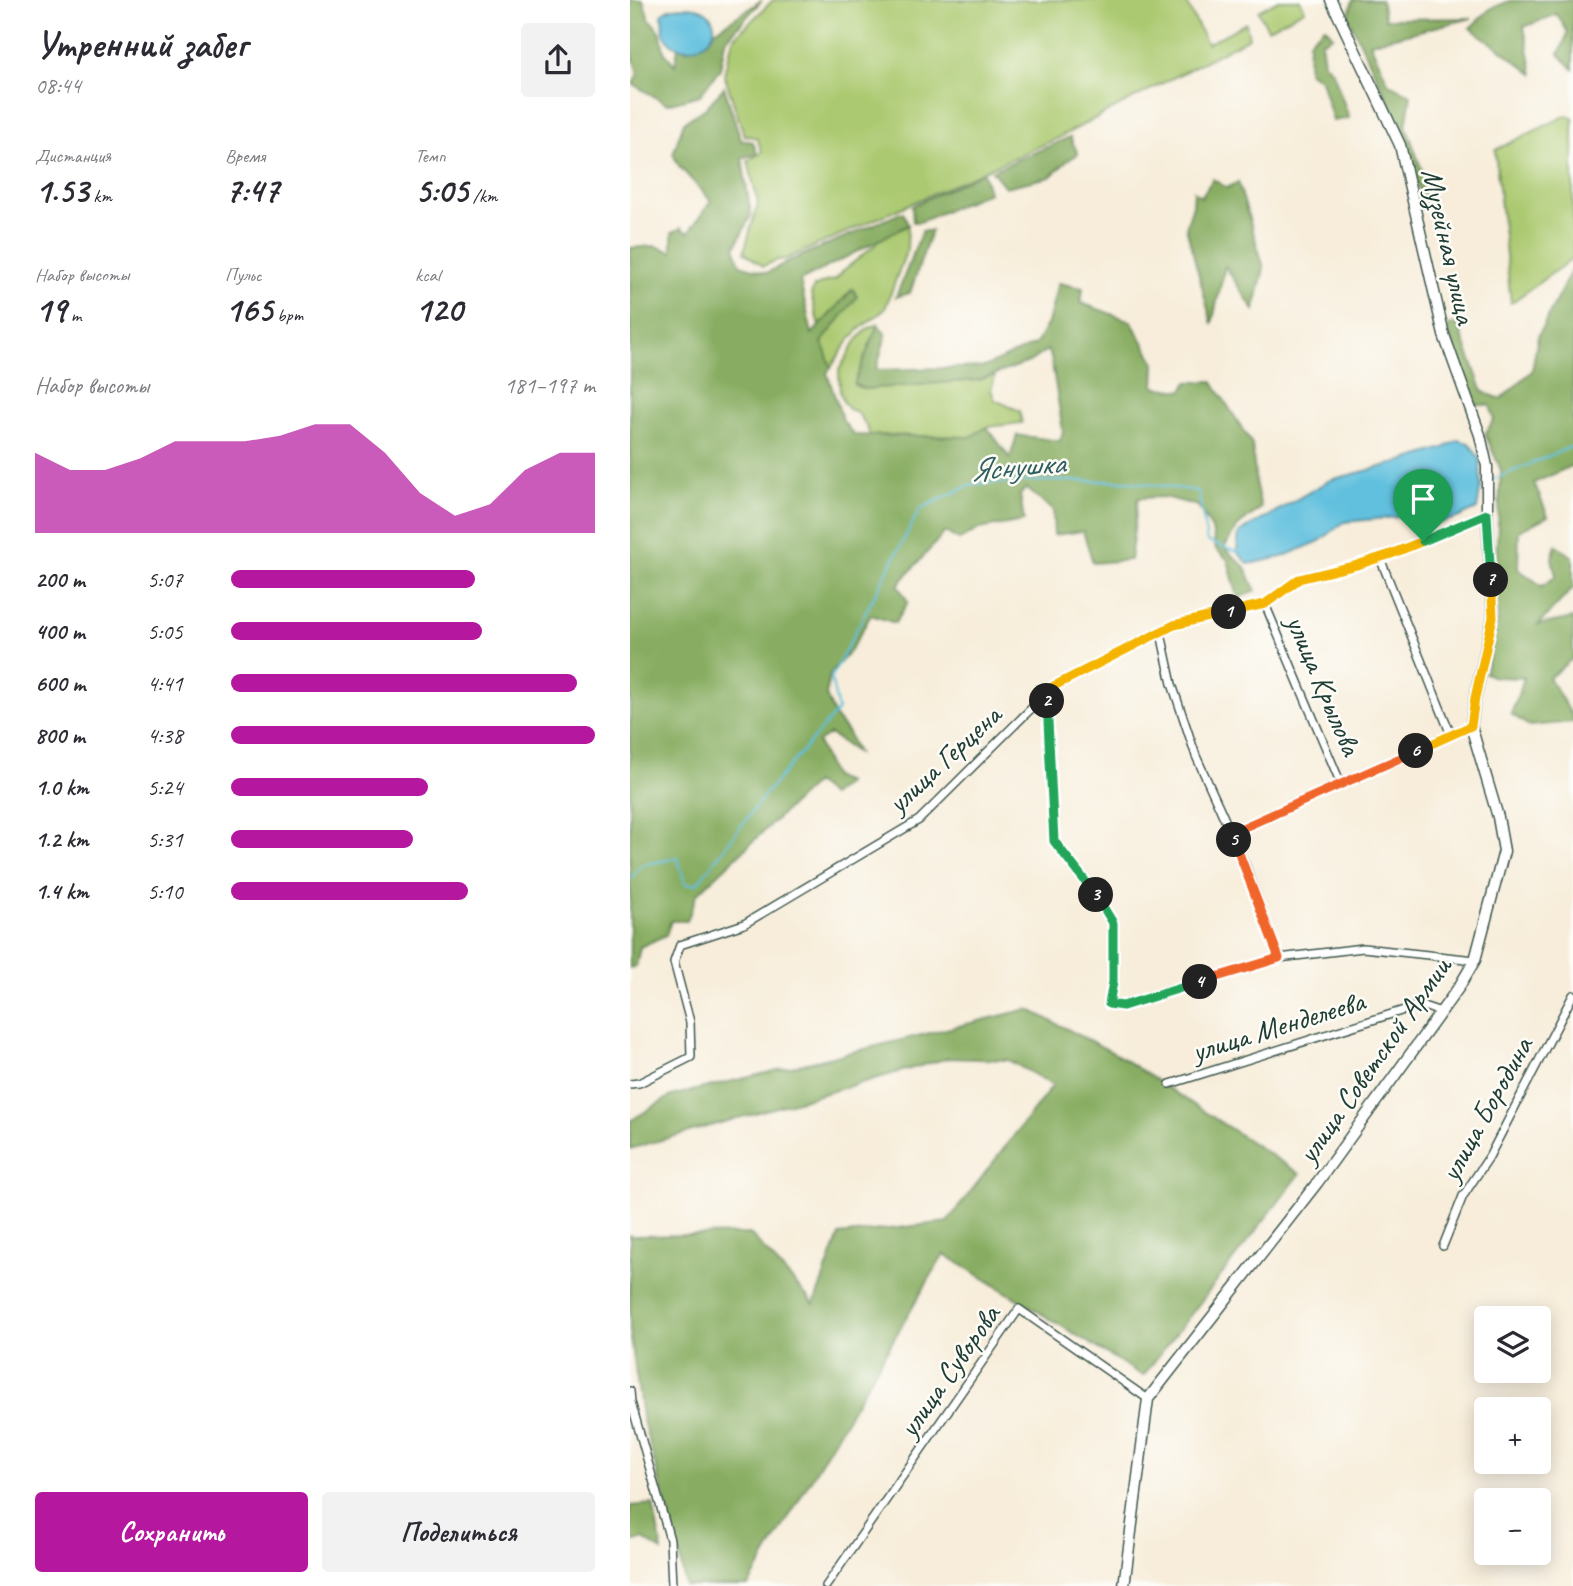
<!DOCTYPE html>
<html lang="ru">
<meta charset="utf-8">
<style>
:root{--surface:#fff;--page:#f2f2f3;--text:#2b2b33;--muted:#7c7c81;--accent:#b5179e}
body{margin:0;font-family:Caveat,sans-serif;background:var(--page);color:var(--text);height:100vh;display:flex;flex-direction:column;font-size:26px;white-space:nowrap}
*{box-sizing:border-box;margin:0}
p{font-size:23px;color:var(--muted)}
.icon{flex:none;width:38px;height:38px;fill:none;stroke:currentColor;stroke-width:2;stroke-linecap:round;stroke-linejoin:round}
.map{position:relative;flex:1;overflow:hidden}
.details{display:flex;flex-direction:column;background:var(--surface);width:630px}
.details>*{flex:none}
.fabs{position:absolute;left:844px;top:1306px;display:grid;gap:14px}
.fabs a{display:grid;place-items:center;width:77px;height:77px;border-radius:7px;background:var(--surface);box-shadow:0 4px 18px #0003;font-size:35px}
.pin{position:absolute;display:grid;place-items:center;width:60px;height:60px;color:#fff;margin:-72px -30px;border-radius:50% 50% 50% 0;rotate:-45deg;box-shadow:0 0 7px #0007}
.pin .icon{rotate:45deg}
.km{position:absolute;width:35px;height:35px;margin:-18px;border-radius:50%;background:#222;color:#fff;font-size:19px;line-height:35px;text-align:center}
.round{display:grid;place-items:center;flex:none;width:74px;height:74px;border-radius:7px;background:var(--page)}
.head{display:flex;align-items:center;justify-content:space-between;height:119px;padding:0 35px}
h1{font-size:38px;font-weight:700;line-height:52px}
.stats{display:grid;grid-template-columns:repeat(3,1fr);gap:10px;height:119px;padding:7px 35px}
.stats div{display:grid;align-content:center}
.stats b{font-size:35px;font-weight:700}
.stats small{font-size:19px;font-weight:400}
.stats p{font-size:19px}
.chart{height:196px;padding:14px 35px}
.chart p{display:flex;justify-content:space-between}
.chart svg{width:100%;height:126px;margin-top:7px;fill:var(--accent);opacity:.7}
.action{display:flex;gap:14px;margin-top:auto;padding:14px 35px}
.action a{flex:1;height:80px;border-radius:7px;background:var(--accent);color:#fff;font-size:28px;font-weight:700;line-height:80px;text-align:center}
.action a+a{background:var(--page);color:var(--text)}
ul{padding:0 35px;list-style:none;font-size:23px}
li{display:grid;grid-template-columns:112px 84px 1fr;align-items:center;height:52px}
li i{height:18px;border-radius:9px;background:var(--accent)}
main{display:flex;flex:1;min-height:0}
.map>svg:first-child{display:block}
</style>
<main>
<section class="details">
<div class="head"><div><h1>Утренний забег</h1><p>08:44</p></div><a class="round"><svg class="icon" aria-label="share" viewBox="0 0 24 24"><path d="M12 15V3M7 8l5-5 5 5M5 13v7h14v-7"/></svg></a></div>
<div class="stats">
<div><p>Дистанция</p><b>1.53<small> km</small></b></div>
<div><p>Время</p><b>7:47</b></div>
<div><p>Темп</p><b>5:05<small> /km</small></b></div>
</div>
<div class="stats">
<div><p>Набор высоты</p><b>19<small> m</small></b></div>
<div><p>Пульс</p><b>165<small> bpm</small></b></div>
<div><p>kcal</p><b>120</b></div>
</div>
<div class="chart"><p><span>Набор высоты</span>181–197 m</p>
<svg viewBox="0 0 160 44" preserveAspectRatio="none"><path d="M0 44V16L10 22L20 22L30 18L40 12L50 12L60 12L70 10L80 6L90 6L100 16L110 30L120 38L130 34L140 22L150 16L160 16V44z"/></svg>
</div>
<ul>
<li><b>200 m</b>5:07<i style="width:67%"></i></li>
<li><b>400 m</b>5:05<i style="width:69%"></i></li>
<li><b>600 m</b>4:41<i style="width:95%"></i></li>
<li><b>800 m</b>4:38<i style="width:100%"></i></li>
<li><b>1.0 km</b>5:24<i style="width:54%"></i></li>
<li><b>1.2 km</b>5:31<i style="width:50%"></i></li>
<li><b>1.4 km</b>5:10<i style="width:65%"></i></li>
</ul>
<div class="action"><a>Сохранить</a><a>Поделиться</a></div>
</section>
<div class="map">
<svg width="943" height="1586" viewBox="0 0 943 1586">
<rect width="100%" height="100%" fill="#fdfcf7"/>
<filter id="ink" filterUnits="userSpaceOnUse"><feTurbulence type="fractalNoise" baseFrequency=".0143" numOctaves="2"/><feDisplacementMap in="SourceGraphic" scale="14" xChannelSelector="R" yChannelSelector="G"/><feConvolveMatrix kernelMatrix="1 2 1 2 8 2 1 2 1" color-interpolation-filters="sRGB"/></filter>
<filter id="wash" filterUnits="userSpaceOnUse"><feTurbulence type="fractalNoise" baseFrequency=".00686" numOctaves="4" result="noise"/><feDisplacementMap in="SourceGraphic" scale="28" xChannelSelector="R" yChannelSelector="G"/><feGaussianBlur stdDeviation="1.57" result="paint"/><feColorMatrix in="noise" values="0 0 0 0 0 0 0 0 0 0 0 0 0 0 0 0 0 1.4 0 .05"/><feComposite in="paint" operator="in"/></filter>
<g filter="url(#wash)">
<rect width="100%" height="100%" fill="#f7edda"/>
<path fill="#abc970" stroke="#658352" stroke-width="2" d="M143 0H559L556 2 577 44 616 23 619 38 428 138 156 259 148 260 133 266 114 252 128 203 118 161 132 152 127 138 114 135 94 74 103 39Z
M648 0H670L675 10 638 29 628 11Z
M937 115 943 118V258L881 303 865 150Z
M278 225 277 249 255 309C248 316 240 320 232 327 219 337 211 353 201 367L192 342 222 289 189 327 181 294 184 287 195 282 205 280 214 270 245 245 246 241Z
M248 324 224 385 234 389 349 380 365 375 361 390 365 400 390 411 392 423 357 427 340 437 240 435 236 425 227 412 219 409 214 403 210 392 209 370 226 341 237 329Z"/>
<path fill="#88ad62" stroke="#54754b" stroke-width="2" d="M0 0H13L19 18 31 34 34 52 45 65 48 47 57 50 78 40 85 31 132 0 95 41 90 69 70 95 37 104 3 84 8 73 0 49Z
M723 0H751L755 19 842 18 740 43 759 84 781 95 776 126 803 201H793L762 108 718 17Z
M941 0 943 1V69L929 54 938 33 927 14 894 27 903 74 873 51 840 28 860 9 879 1Z
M695 27 703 36 691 42 694 63 703 72 719 118 703 121 691 80 678 71 679 41Z
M94 87 111 140 123 142 127 154 112 158 121 215 105 247 110 265 137 273 159 261 273 212 278 225 170 281 182 334 223 289 227 297 192 342 201 367 197 373 213 421 224 435 340 437 357 427 380 458 387 435 430 441 433 431 421 357 417 350 399 362 349 380 234 389 224 384 248 324 256 335 246 370 354 367 406 344 418 323 428 283 453 288 451 303 501 321 525 363 524 387 552 391 558 382 582 381 622 444 626 486 631 508 608 526 594 548 615 567 626 591 608 598 598 560 586 549 582 529 568 506 535 497 508 498 500 560 463 563 453 531 424 535 423 510 396 488 390 495 394 521 349 529 329 540 315 532 268 585 278 602 265 623 241 615 220 651 200 674 196 695 205 717 218 733 227 753 200 734 188 742 203 777 217 783 201 796 185 783 67 894 57 921H41L36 935 10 947 6 966 0 968V248L26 246 42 252V233L51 228 58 233 81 201 49 166 43 154 54 122 76 108Z
M440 137 448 154 437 161 420 177 375 187 362 171Z
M353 172 359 192 290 222H283L282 206Z
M583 179 597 188 608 182 634 268 624 310 595 266 582 324 556 227 563 205 564 191 571 197Z
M292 231H301L280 293 266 297Z
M943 267V465L904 483 918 516 889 531 888 569 912 586 926 576 922 558 926 545 943 557V588L908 625 943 618V658L919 678 943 717V722L899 726 881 714 894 678 864 677 855 673 868 619 865 582 871 470 855 434 864 419 860 405H843L817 327 827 323 853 392 871 399 902 371 908 336Z
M398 1009 486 1054 670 1174 513 1376 314 1254 118 1586H55L50 1557 12 1417 0 1331V1235L2 1236 120 1234 184 1304 209 1235 317 1222 423 1085 378 1060 318 1058 0 1149V1121L41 1096Z
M23 1504 32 1551 13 1539 0 1542V1506Z"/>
<path fill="#60c0de" stroke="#407e89" stroke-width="2" d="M50 7C62 7 73 7 80 16 100 42 43 67 33 30 32 25 33 18 32 13L39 9Z
M828 440 839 443 850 459 851 486 847 509 827 518 800 525 778 516 714 522 690 541 652 557 619 564 607 552 609 533 700 480 759 465 814 448Z"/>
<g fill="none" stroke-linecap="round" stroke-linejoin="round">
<path stroke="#60c0de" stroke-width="2" d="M862 480 943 446
M0 880 11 865 48 858 55 884H67L136 793 208 710 201 678 290 509 342 484 408 481H496L568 491 577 541 607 552 609 551"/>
</g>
</g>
<g filter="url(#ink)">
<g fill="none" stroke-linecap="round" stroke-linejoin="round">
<defs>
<path id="street" d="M750 558 821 735
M635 604 711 784
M531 633 542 684 566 756 615 864 649 958
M416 694 424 841 461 888 483 923V982L479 1004 493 1006 649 958 733 948 845 960
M601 833 841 726
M0 1084 9 1083 61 1057 60 1022 44 962 50 945 114 924 289 820 424 686 544 625 635 604 669 579 727 565 761 554 857 514
M540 1084 790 1005 811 1012
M813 1246 833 1196 859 1157 943 995
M0 1391 1 1402 40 1540 42 1586
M196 1586 389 1309 518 1399"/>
<path id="secondary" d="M494 1586 518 1399 687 1183 829 987 845 960 874 851 868 817 841 726 845 698 863 617 857 514V466L850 435 814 335 770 145 701 0"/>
</defs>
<use href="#street" stroke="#3f574d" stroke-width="10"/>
<use href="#secondary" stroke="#3f574d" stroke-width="13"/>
<use href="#street" stroke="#fff" stroke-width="7"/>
<use href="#secondary" stroke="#fff" stroke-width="10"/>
</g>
</g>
<g fill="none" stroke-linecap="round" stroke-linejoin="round" filter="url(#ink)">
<defs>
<path id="split-1" d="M599 612 635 604 669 579 727 565 761 554 793 541"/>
<path id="split-2" d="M417 701 416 694 424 686 544 625 599 612"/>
<path id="split-3" d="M417 701 424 841 466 895"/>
<path id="split-4" d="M466 895 483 923V982L479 1004 493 1006 570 982"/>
<path id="split-5" d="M570 982 649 958 604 840"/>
<path id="split-6" d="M604 840 601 833 786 751"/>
<path id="split-7" d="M786 751 841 726 845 698 863 617 861 580"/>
<path id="split-8" d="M793 541 857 514 861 580"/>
</defs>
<use href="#split-1" stroke="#fff" stroke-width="14"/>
<use href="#split-2" stroke="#fff" stroke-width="14"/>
<use href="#split-3" stroke="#fff" stroke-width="14"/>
<use href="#split-4" stroke="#fff" stroke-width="14"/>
<use href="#split-5" stroke="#fff" stroke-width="14"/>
<use href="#split-6" stroke="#fff" stroke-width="14"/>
<use href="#split-7" stroke="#fff" stroke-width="14"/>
<use href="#split-8" stroke="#fff" stroke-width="14"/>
<use href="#split-1" stroke="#f5b400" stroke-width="9"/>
<use href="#split-2" stroke="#f5b400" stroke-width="9"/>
<use href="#split-3" stroke="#22a559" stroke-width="9"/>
<use href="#split-4" stroke="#22a559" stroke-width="9"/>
<use href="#split-5" stroke="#f0652b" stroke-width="9"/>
<use href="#split-6" stroke="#f0652b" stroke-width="9"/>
<use href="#split-7" stroke="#f5b400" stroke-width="9"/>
<use href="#split-8" stroke="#22a559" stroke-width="9"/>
</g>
<g text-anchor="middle" stroke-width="5" stroke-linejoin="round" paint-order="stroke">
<g font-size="30" fill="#1f3d34" stroke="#fdfcf7">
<text transform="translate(819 246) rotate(77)" y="10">Музейная улица</text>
<text transform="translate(694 685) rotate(67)" y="10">улица Крылова</text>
<text transform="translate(314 759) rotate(-43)" y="10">улица Герцена</text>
<text transform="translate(648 1026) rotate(-17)" y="10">улица Менделеева</text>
<text transform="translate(744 1060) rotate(-55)" y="10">улица Советской Армии</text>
<text transform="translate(856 1109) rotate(-61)" y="10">улица Бородина</text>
<text transform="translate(319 1371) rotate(-55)" y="10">улица Суворова</text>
</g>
<g font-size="32" font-style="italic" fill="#2f5e5e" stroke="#fdfcf7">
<text transform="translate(387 466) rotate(-5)" y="11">Яснушка</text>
</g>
</g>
</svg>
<div class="fabs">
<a><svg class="icon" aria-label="layers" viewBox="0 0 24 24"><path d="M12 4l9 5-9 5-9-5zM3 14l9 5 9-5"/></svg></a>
<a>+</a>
<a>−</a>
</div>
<div class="pin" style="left:793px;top:541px;background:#1e9e55"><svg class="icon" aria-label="arrive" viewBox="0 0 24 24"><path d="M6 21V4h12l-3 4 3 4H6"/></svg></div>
<b class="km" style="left:599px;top:612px">1</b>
<b class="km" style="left:417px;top:701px">2</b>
<b class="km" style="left:466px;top:895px">3</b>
<b class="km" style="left:570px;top:982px">4</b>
<b class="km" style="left:604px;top:840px">5</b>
<b class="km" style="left:786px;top:751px">6</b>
<b class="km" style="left:861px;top:580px">7</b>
</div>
</main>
